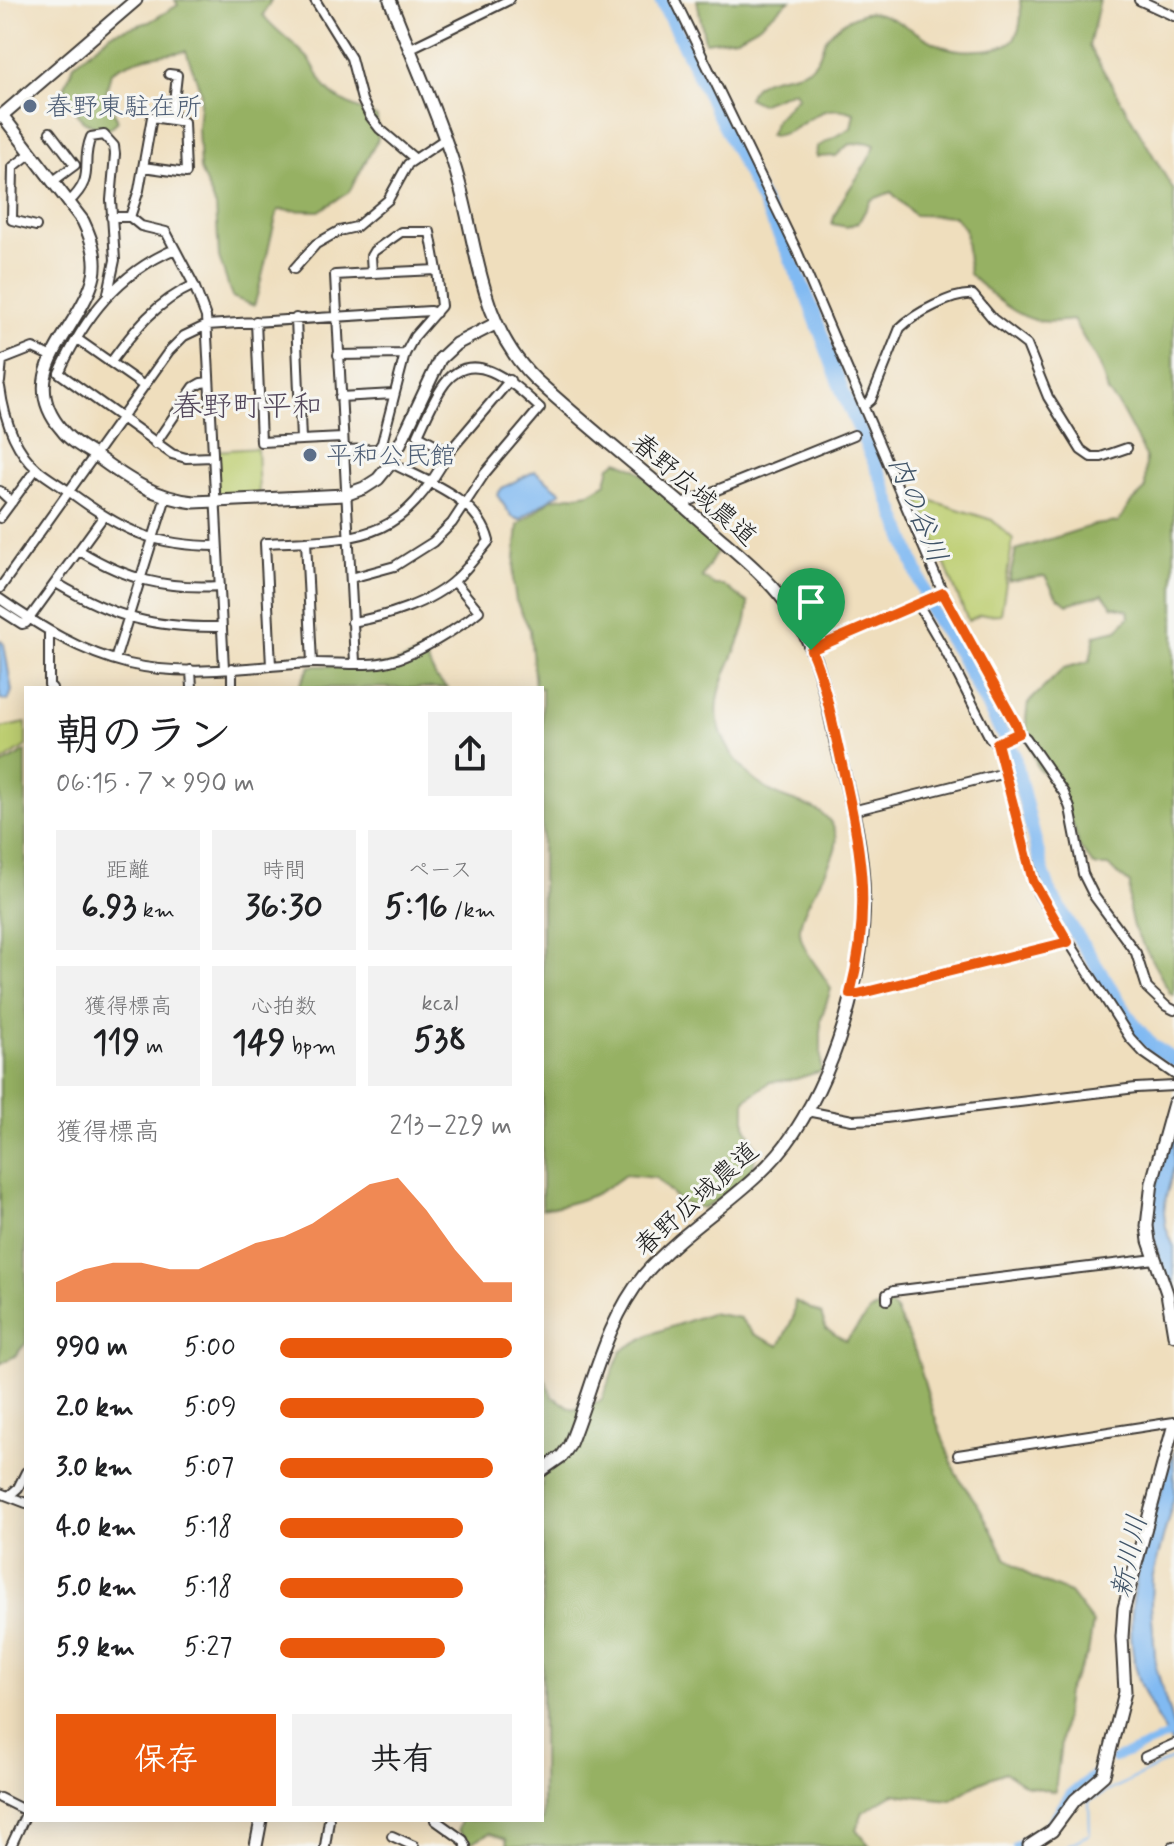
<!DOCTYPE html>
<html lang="ja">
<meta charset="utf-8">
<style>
:root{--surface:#fff;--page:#f2f2f2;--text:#202124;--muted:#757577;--accent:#ea580c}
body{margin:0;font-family:Mynerve,"Klee One",sans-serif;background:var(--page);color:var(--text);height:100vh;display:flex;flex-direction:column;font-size:30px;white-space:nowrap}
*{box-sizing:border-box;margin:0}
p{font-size:26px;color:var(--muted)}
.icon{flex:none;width:44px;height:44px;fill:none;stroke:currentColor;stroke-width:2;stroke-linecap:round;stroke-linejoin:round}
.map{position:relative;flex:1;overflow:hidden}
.sheet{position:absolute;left:24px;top:686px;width:520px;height:1136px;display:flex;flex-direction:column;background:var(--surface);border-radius:0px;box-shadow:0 4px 20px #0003}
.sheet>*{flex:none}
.pin{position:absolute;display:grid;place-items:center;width:68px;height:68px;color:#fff;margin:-82px -34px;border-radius:50% 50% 50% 0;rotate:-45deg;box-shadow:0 0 8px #0007}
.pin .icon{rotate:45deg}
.round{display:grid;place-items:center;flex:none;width:84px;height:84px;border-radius:0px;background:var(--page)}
.overview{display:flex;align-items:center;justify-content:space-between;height:136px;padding:0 32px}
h1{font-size:44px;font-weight:700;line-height:60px}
.figures{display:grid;grid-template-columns:repeat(3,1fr);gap:12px;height:136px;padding:8px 32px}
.figures div{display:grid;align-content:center;border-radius:0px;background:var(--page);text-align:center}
.figures b{font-size:34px;font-weight:700}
.figures small{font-size:22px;font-weight:400}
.figures p{font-size:22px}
.chart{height:224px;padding:16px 32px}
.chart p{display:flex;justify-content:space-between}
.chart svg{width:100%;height:144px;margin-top:8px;fill:var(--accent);opacity:.7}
.cta{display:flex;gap:16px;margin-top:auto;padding:16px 32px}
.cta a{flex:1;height:92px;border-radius:0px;background:var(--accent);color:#fff;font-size:32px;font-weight:700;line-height:92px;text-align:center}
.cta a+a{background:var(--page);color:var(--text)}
ul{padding:0 32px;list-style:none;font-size:26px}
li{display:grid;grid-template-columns:128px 96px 1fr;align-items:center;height:60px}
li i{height:20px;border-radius:10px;background:var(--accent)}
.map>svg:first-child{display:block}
</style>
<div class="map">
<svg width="1174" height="1846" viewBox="0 0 1174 1846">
<rect width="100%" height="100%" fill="#f6f6f2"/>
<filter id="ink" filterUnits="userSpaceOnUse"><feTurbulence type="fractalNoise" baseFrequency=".0125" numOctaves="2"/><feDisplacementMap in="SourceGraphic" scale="16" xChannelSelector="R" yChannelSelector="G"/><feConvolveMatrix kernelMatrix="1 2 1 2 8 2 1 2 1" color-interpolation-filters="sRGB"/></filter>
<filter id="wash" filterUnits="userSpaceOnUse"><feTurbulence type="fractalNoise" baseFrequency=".006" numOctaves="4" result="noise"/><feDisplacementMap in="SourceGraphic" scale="32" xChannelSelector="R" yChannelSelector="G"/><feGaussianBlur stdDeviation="1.8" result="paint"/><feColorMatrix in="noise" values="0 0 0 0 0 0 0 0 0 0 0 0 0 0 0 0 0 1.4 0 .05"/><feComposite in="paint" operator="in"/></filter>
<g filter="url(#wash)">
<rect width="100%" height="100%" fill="#efdebd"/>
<path fill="#bdce71" stroke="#6c7546" stroke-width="2" d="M257 448 259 495 217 497 215 451Z
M917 496 992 520 1013 539 1001 614 980 615 968 621Z
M26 723V746L0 763V728Z"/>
<path fill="#96b163" stroke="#596640" stroke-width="2" d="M175 0H271L263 15C276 32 294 42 308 58 316 67 319 81 328 90 340 103 361 109 377 117L378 139 349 192 319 211 278 210C269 242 264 274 254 306L232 297 219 257 216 207 200 170 198 128 201 92 186 51C159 54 134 57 111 72L106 93 118 121 106 132 83 121 61 96 74 64 112 33 149 22 178 5Z
M697 0H790L757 27 737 38 705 42Z
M1020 0H1100L1089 46 1174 191V995L1170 993 1133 927 1129 909 1130 884 1108 866H1094L1079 846 1073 824 1053 782 1038 768 1029 743 1026 719 1028 703 1064 668 1090 661 1095 635 1117 630 1129 617 1128 610 1112 606 1103 594 1067 604 1056 595 1045 576 1009 581 1016 550 1094 525 1118 522 1130 504 1145 490 1146 456 1119 406 1108 392 1100 366 1073 320C1062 321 1050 323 1040 321 1013 317 988 291 969 274L965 229 954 216 914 215 891 192 871 200 859 222 847 227 832 224C839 195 865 174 875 145L865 142 848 145 836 156 816 157 817 147 851 128 854 113C813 98 804 136 769 136L776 119 798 96 793 91 760 104 748 98C758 73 784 79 805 70 820 63 819 53 825 41 831 28 850 17 864 13 887 8 922 39 942 46 953 50 968 51 979 50 1015 49 1024 36 1020 0Z
M618 461 636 469 721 545 702 577 715 585H723L748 603C748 644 712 678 718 721 723 749 748 779 772 792 795 805 829 805 836 834 842 859 799 904 800 931 802 953 822 970 831 989L821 1019V1071L796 1079 770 1082 745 1100V1125L756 1147 753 1172 736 1190 703 1208 680 1202 656 1178 625 1175C597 1197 577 1203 542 1209V688H535L530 630 516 601 513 582 518 525 552 499 589 493 606 483 610 466Z
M423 652 436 678 447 688H298L310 666 392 665Z
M26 751V1343L15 1356 0 1364V766Z
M795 1301 821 1314 826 1329 846 1341 870 1311 888 1303 896 1311 915 1351 933 1412 956 1474 980 1508 1006 1558 1033 1578 1070 1593 1093 1623 1088 1653 1067 1692 1055 1792 1025 1785 1005 1772 980 1782 951 1800 893 1794 863 1812 856 1829 870 1846H507L506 1839 490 1833 470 1843 458 1830 461 1820H542V1373L553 1397 573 1409 601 1401 621 1351 651 1334 710 1313 740 1318 753 1334 779 1346 793 1318Z"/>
<path fill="#81baf2" stroke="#4e6b87" stroke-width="2" d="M535 471 561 492C548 500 534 509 520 520L512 517 497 495 502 488Z
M0 640 4 644 12 691 8 701 0 699Z
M1174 1129V1167L1166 1197 1164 1213 1166 1228 1174 1247V1301C1169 1280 1159 1261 1154 1241 1144 1205 1163 1163 1174 1129Z
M1174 1451V1497L1152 1579 1151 1605 1156 1667 1174 1729V1748C1160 1722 1139 1690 1134 1660 1121 1593 1155 1515 1174 1451Z"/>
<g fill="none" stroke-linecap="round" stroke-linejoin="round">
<path stroke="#81baf2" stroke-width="2" d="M1066 1846 1090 1834 1089 1801 1174 1758"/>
<path stroke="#81baf2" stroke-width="8" d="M1114 1759 1171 1735
M1016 1846 1048 1825 1069 1794 1096 1772"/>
<path stroke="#81baf2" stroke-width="14" d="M661 0 788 252 809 301 844 395 882 479 932 612 959 653 1013 753 1042 870 1051 895 1132 1022 1151 1045 1174 1060"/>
</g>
</g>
<g filter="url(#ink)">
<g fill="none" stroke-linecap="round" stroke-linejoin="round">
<defs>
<path id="street" d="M315 0 351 58 362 100 370 116 380 129 414 158
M675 0 797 251 943 593 1019 733 1026 738 1064 793 1070 808 1083 874 1094 896 1136 953 1147 988 1166 1006 1174 1010
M1139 0 1174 16
M409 49 509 0
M50 132 75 165 52 182
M31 153 13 167 12 220 36 226
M143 167 186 173 184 122 172 120 177 75 169 74
M68 203C98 175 79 166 91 137L104 135 114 146 115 154 111 200 115 260 108 293
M111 217H130L139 190 152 117 172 120
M130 217 141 226 166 232 194 285 206 317 224 668
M175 249C118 273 84 318 59 373L172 454 186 458 212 457
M294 269 316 244 339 231 356 227 388 200 408 164 445 139
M296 318 301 440
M256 321 261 442 342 438
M77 339 144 386
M338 355 405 354
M0 361 33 348 50 356
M111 362C135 329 156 302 194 285
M0 382 2 360
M0 387C4 417 14 450 38 470 49 479 62 486 74 495 123 531 155 546 217 546
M340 397 394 394
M864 406 871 400 900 328C914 314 953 293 973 295L993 319 1027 345 1048 397 1081 450 1091 457H1101L1127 448
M155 444 194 387 201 383 209 382
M343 450 378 449 382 443 405 354 414 337 441 306 437 270 372 273
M0 491 12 502
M682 504 854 435
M0 518 36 469
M306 541 312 663
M80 551C128 580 164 589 220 586
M351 578 395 566 433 542 452 523 485 473 540 408C513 383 470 342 441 389 432 403 425 420 418 435L449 452 510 380
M56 583C115 618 153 628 222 627
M0 588 169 351 184 336 207 325 430 311 436 313
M0 599C41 627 80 652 129 664 188 678 252 666 311 663 335 662 368 667 390 661 416 655 459 628 479 611L454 581
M918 604 946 652 990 738 997 743 1038 893 1130 1038 1144 1053 1174 1074
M0 610 22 624 26 623 103 517
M352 622C385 617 431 603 456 579 468 568 478 554 489 541 478 498 426 481 391 463
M49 633V685L52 688
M811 650 943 593
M115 660 166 497
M355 662 335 275 372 273 371 256 374 251 401 232H430L437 270
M271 666 265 543C360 538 399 545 449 452
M232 668V688
M191 670 192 688
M997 743 1019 733
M852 811 1005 773
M850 994H858L1068 942
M807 1111 852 1120 877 1119 1136 1088 1174 1086
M887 1300V1294L893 1291 1155 1259
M958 1455 1174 1422
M0 1493 26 1503
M10 1495 18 1488 26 1472
M1145 1757 1174 1744
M0 1798 26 1811
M435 1820 463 1840 466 1846
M392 1836 414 1846
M11 1846 26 1814
M325 1846 329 1820
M1173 1846H1174"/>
<path id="secondary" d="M390 0C411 55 436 109 454 165 478 239 476 322 535 379 593 432 654 479 712 531 737 553 766 576 786 603 816 643 826 694 836 742 846 783 858 826 862 868 871 955 841 1061 794 1133 755 1192 689 1222 644 1275 604 1324 593 1388 569 1446L562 1456 542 1470
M2 115 83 221C93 242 100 264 91 286 74 334 15 376 62 430 70 441 85 449 96 456 127 479 155 498 194 502L345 495 364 488 378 479 391 463 440 359 456 344 495 324
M0 117 136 0
M1174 1103 1152 1182 1147 1226 1149 1241 1167 1293 1174 1335
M256 1846 261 1820
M1029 1846 1052 1831 1075 1800 1104 1775 1125 1692 1122 1637 1124 1608 1174 1424"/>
</defs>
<use href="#street" stroke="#3c3934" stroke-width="12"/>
<use href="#secondary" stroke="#3c3934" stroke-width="15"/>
<use href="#street" stroke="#fff" stroke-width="8"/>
<use href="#secondary" stroke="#fff" stroke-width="11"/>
</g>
</g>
<g fill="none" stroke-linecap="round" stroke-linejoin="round" filter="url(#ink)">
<defs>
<path id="route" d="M943 593 1015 723 1019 733 997 743 1033 881 1068 942 858 994H850C874 901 859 841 839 751 831 717 825 682 811 650Z"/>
</defs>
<use href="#route" stroke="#fff" stroke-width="16"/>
<use href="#route" stroke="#ea580c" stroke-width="10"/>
</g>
<g fill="#5c6f8a" stroke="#f6f6f2" stroke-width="3">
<circle cx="30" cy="106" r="8"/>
<circle cx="310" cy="455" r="8"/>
</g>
<g text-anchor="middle" stroke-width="6" stroke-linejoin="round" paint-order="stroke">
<g font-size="26" fill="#4e5e75" stroke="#f6f6f2" text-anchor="start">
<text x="46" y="115">春野東駐在所</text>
<text x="326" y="464">平和公民館</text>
</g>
<g font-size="26" fill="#1c1c1c" stroke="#f6f6f2">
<text transform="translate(695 489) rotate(41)" y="9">春野広域農道</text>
<text transform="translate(696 1198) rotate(-42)" y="9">春野広域農道</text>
</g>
<g font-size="28" font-style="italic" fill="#3f5367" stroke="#f6f6f2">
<text transform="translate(919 509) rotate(68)" y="10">内の谷川</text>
<text transform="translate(1128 1556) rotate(-78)" y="10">新川川</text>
</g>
<g font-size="30" fill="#53475b" stroke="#f6f6f2">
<text x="247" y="416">春野町平和</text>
</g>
</g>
</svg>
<div class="pin" style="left:811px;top:650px;background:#1e9e55"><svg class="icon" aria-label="arrive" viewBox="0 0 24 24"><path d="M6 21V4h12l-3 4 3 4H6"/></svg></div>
<section class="sheet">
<div class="overview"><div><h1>朝のラン</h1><p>06:15 · 7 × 990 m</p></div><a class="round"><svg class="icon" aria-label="share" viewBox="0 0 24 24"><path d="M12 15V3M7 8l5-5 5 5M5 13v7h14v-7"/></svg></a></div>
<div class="figures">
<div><p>距離</p><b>6.93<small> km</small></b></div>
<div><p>時間</p><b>36:30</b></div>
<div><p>ペース</p><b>5:16<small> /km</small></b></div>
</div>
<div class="figures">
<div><p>獲得標高</p><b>119<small> m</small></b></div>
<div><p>心拍数</p><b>149<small> bpm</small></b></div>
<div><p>kcal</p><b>538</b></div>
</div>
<div class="chart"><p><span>獲得標高</span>213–229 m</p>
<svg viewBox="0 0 160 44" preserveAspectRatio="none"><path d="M0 44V38L10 34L20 32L30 32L40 34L50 34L60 30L70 26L80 24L90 20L100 14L110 8L120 6L130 16L140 28L150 38L160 38V44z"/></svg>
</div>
<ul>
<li><b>990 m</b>5:00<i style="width:100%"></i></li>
<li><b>2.0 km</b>5:09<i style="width:88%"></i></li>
<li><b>3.0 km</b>5:07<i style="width:92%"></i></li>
<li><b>4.0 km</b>5:18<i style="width:79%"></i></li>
<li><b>5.0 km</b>5:18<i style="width:79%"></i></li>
<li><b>5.9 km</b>5:27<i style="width:71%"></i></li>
</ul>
<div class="cta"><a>保存</a><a>共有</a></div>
</section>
</div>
